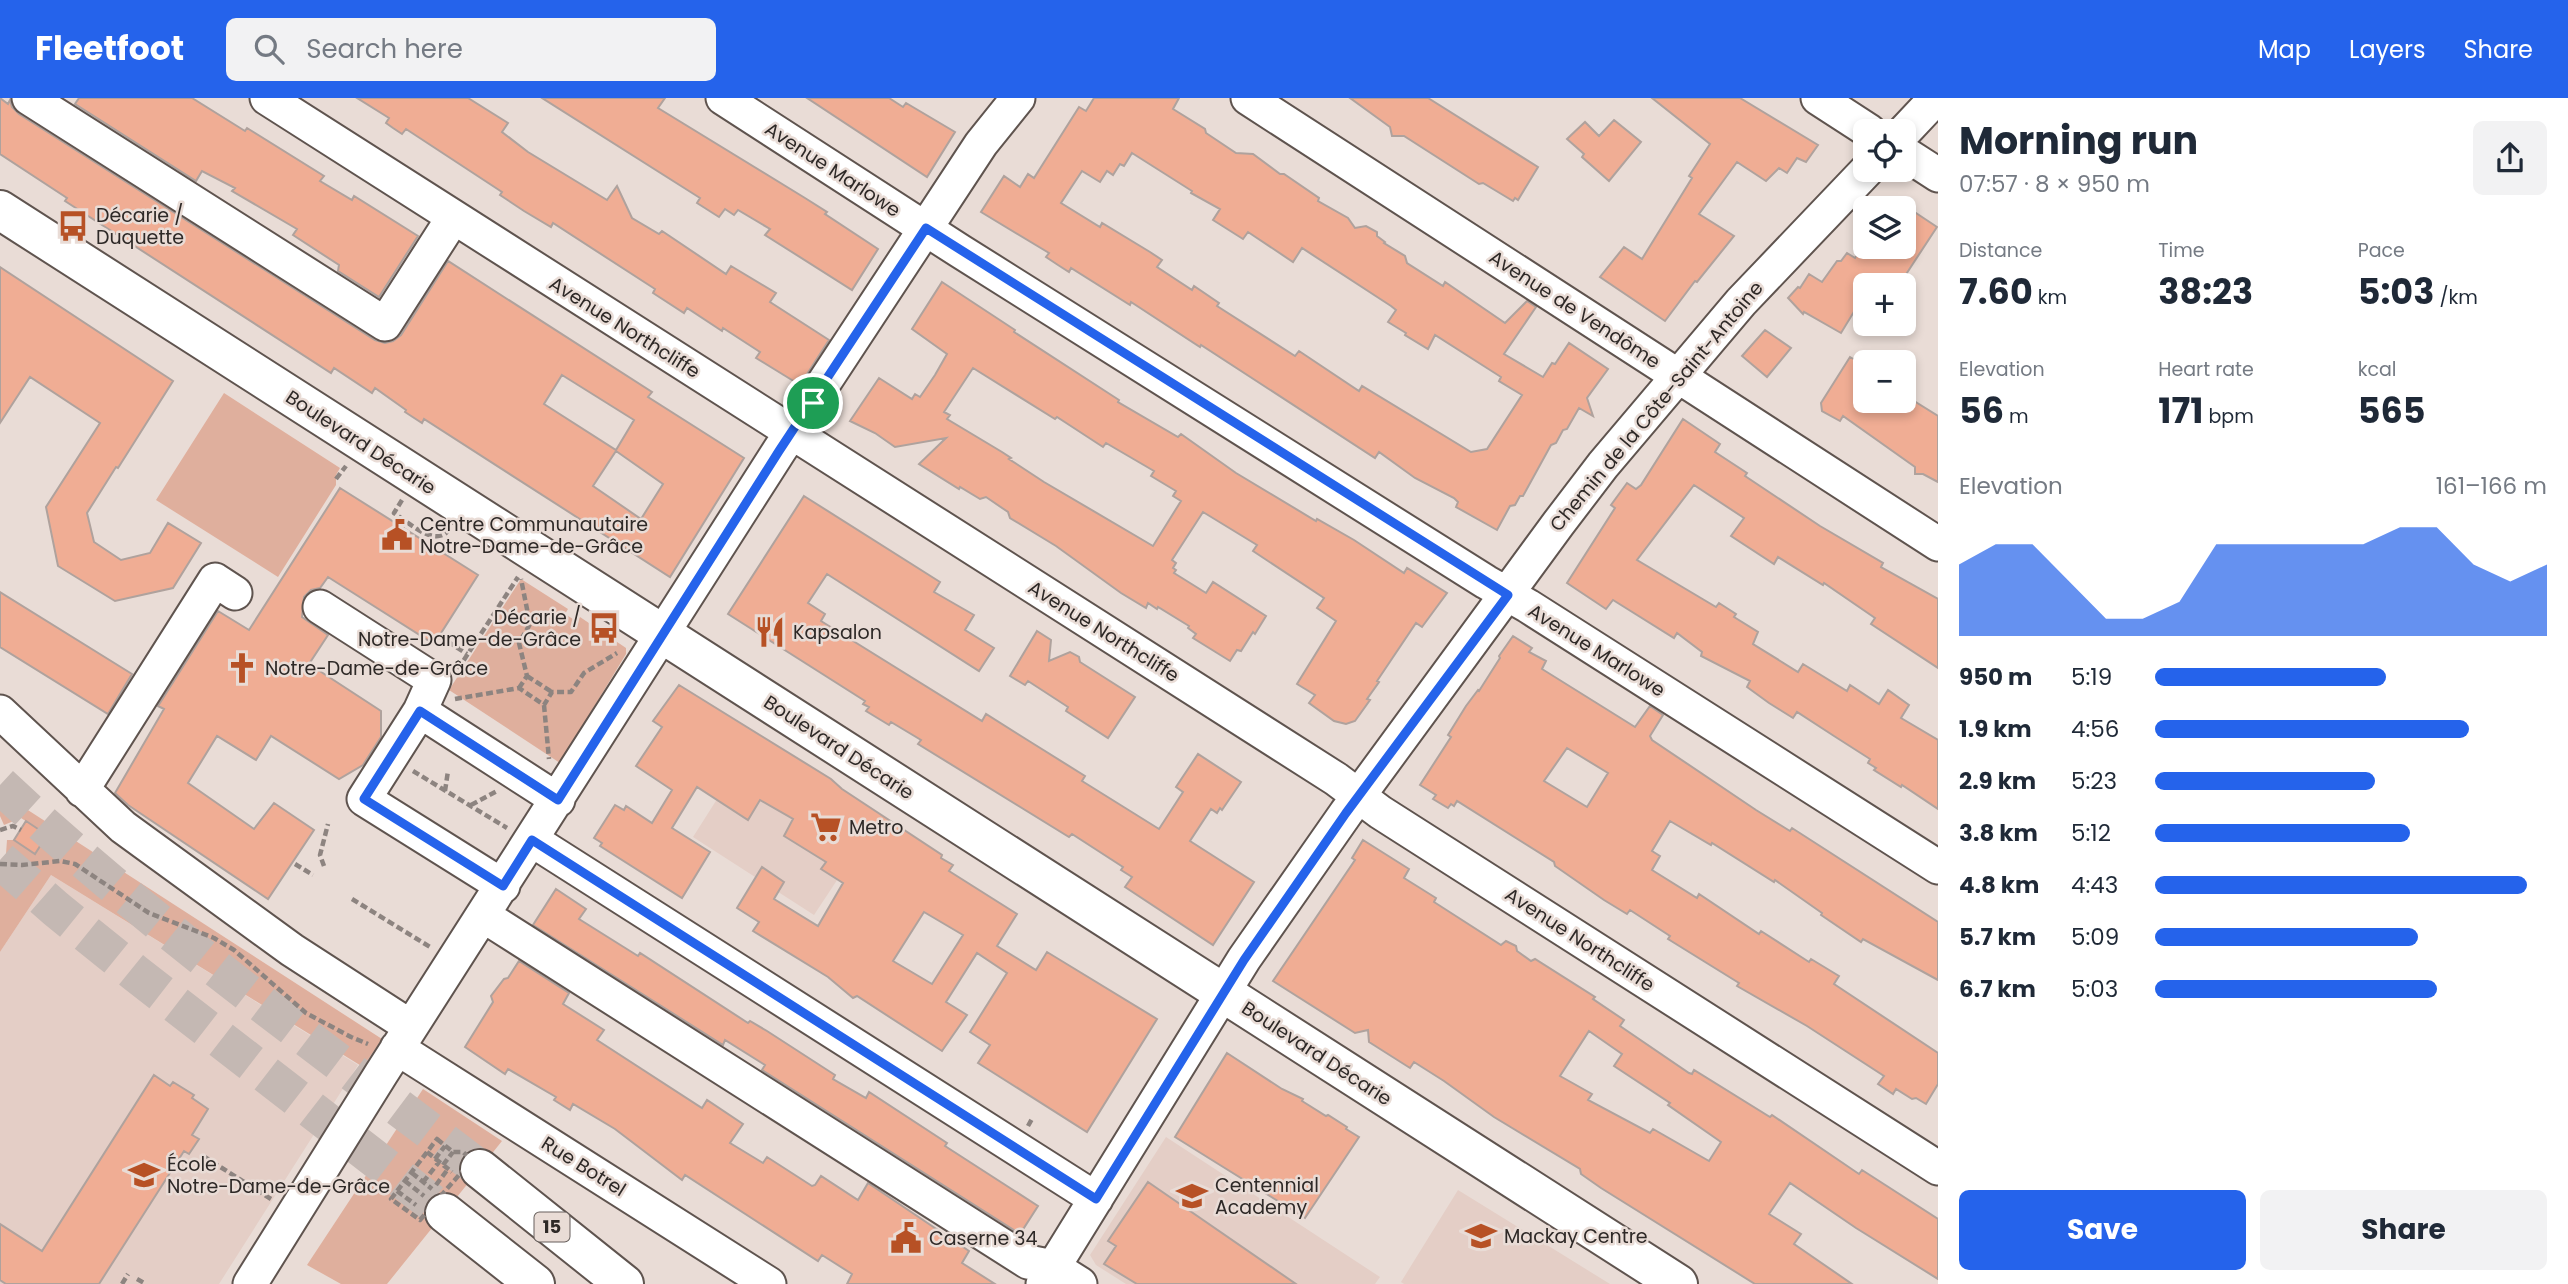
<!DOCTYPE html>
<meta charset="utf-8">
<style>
:root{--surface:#fff;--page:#f2f2f3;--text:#1f2937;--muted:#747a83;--accent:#2563eb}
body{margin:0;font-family:Poppins,sans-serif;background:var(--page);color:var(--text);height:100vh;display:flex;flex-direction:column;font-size:26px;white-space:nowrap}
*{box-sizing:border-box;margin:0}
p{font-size:23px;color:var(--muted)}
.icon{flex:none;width:38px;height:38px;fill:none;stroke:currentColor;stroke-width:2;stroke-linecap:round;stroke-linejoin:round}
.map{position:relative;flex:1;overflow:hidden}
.details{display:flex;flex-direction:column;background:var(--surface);width:630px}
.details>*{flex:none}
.controls{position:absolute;left:1853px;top:21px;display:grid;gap:14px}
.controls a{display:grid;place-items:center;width:63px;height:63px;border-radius:10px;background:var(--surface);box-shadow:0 4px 10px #0003;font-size:35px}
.pin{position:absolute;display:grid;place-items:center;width:60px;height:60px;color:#fff;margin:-30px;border:4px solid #fff;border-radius:50%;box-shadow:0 2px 7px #0007}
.round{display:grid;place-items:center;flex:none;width:74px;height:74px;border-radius:10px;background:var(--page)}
.summary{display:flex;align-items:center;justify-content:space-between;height:119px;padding:0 21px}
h1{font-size:38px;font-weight:700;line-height:52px}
.metrics{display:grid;grid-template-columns:repeat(3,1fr);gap:10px;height:119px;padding:7px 21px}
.metrics div{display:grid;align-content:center}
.metrics b{font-size:35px;font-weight:700}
.metrics small{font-size:19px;font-weight:400}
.metrics p{font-size:19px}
.chart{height:196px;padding:14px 21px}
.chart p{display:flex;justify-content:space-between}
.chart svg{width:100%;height:126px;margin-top:7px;fill:var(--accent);opacity:.7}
.primary-button{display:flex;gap:14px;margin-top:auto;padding:14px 21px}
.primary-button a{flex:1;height:80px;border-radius:10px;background:var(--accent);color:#fff;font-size:28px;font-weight:700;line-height:80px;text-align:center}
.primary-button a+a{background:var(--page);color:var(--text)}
ul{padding:0 21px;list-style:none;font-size:23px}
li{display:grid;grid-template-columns:112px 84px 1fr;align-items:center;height:52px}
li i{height:18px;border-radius:9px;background:var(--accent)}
header{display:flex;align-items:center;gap:42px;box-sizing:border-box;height:98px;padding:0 35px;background:var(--accent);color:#fff}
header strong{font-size:33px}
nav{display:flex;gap:38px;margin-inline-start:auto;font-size:24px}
.search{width:490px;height:63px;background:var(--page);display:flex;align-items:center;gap:18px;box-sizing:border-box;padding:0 24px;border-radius:10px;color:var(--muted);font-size:26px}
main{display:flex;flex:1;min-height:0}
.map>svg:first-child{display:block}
</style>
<header>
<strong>Fleetfoot</strong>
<div class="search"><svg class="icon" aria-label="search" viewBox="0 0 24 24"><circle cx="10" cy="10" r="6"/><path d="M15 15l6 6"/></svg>Search here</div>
<nav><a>Map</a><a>Layers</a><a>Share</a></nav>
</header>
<main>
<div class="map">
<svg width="1938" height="1186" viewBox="0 0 1938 1186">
<rect width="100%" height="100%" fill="#e9dcd6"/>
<path fill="#e4cec6" d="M754 643 876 723 814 817 693 739Z
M51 777 358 967 219 1186H0V854Z
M1166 1039 1380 1179 1375 1186H1126L1096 1167 1090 1157Z
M1458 1092 1610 1186H1404L1401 1184Z"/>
<path fill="#dfaf9d" d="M224 295 340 370 336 377V387L278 479 156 402Z
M521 481 568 511 565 516 576 523 580 519 626 550V556L560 665 449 592Z
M0 694 382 941 363 969 51 777 0 854V772L6 756 7 742H14L35 756 47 737 21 720 4 727 0 718Z
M423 991 502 1043 387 1186H341L307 1167Z"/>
<path fill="#f0ad94" stroke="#afa29d" stroke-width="2" fill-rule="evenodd" d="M0 0 8 6 10 2 12 9 19 16 375 242 385 245 393 243 401 237 448 163 652 294 648 299 744 360 670 479 424 321 422 325 405 314 406 312 375 290 372 295 334 270 331 275 65 103 67 100 0 56ZM562 277 634 322 616 352 544 306ZM616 353 663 386 641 421 593 388Z
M79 0H192L245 33 247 30 324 78 320 83 352 102 354 98 418 138 379 199 338 173 339 167 293 137 297 131 232 93 235 90 202 73 196 83 75 6Z
M357 0H468L508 25 502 34 528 54 607 102 617 88 632 120 659 136 662 133 726 176 731 168 776 195 770 204 829 242 800 287 756 260 760 254 723 230 722 233 687 210 684 215 653 195 655 191 553 125 551 129 524 113 500 97 502 94 406 31 402 36 393 30 386 25 389 20Z
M542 0H665L658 10 805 100 827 114 825 116 878 151 852 192 765 137 770 131 738 112 734 117 725 111 719 119 697 105 700 100Z
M807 0H889L903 9 906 5 955 34 927 79Z
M1094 0H1179L1173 11 1205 31 1206 35 1236 55 1253 56 1280 76H1284L1319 100 1318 103 1348 120 1355 130 1366 128 1377 134V138L1385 144 1384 145 1405 158 1407 165 1443 188 1445 184 1505 225 1527 203 1536 209 1504 256 1543 279 1552 265 1555 266 1569 245 1608 271 1587 300 1593 318 1579 310 1567 331 1563 332 1556 345 1551 347 1523 398H1520L1515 407 1510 408 1497 432 1456 409 1458 404 1454 400 1415 380 1379 354 1375 360 1201 247 1200 249 1131 204 1130 207 1071 170 1069 174 1058 167 1046 159 1049 155 981 114 1004 78 1020 89 1028 76 1034 80 1079 9 1086 13ZM1132 55 1192 93 1191 95 1220 111 1213 122 1243 141 1248 134 1293 164 1302 150 1391 208 1396 212 1388 224 1406 235 1405 237 1428 251 1435 237 1501 279 1499 283 1522 297 1487 351 1471 354 1362 288 1359 293 1299 253 1295 258 1217 208 1219 205 1194 188 1192 192 1157 169 1162 162 1150 154 1102 125 1100 129 1061 105 1082 73 1100 84 1107 73 1113 77 1120 66 1124 68Z
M1350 0H1428L1538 69 1518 102 1515 100 1513 103 1483 85 1479 86 1404 38H1392L1390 29Z
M1652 0H1740L1818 47 1806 64 1797 60 1787 75 1779 70 1766 83 1737 64 1699 116 1734 138 1697 184 1695 183 1665 223 1600 179 1624 149 1642 161 1692 80 1689 78 1710 46Z
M1614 22 1641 44 1609 83 1582 59 1584 56 1567 41 1585 24 1599 38Z
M1904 107 1937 129 1899 187H1866V194L1841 235 1804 214 1803 216 1788 200 1798 189 1800 190 1809 176 1822 184 1837 163H1841L1847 155 1855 160 1862 149H1904Z
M0 169 173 283 118 370 116 369 87 415 94 444 121 462 150 455 168 425 201 445 173 490 115 503 58 468 46 409 100 325 30 279 0 325Z
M942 184 1015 232 1014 234 1119 302 1118 304 1178 339 1181 336 1236 375 1316 423 1317 421 1354 442 1404 475 1407 470 1447 495 1422 529 1416 525 1377 583 1379 584 1367 601 1370 602 1355 623 1346 626 1334 623 1309 605 1315 597 1297 586 1336 523 1317 510 1324 500 1253 453 1257 447 1203 414 1172 462 1176 465 1173 470 1176 472 1174 475 1206 495 1213 484 1266 518 1255 536 1253 534 1241 553 1237 552 1230 563 1193 540 1196 536 1188 530 1189 528 1158 509 1157 511 1148 505 1146 510 1121 495 1056 448 1010 420 1008 414 986 399 980 401 960 389 959 391 919 366 946 340 895 349 875 335 850 323 879 280 912 301 915 296 920 299 935 277 947 256 912 231ZM973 270 1055 321 1057 319 1103 349 1106 345 1154 373 1151 378 1176 393 1173 398 1181 403 1153 448 1044 384 1009 361 1011 360 1002 354 947 321 950 317 944 314Z
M1765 232 1791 250 1767 279 1742 258Z
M1850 259 1866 268V303H1914L1938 318V384L1923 376H1915V369L1843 318 1840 323 1822 313 1821 305Z
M1683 321 1720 346 1715 354 1747 375 1745 378 1820 428 1883 465 1881 469 1938 501V570L1871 526 1875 520 1824 485 1823 487 1778 459 1774 466 1731 438 1744 420 1694 387 1637 462 1716 509 1719 505 1736 516 1734 519 1758 534 1753 546 1798 574 1803 566 1847 593 1850 587 1879 606 1888 592 1909 607 1901 620 1938 642V711L1902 687 1901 689 1874 672 1876 670 1868 665 1870 661 1834 638 1797 614 1793 620 1769 605 1747 589 1750 583 1701 558 1702 554 1677 535 1674 540 1613 502 1606 511 1567 485 1615 410 1611 407 1627 385 1636 391 1641 387Z
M340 390 478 477 434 546 328 479 320 490 311 492 304 499 302 519 328 537 309 566 381 613V639L363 667 339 681 271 638 256 662 217 638 188 685 254 731 274 705 314 732 268 801 128 707 115 695 164 611 158 608 218 513 249 532Z
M804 398 940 484 934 494 974 517 965 532 994 550 979 573 827 476 808 505 825 516 821 523 982 623 986 616 1029 643 1085 678 1082 683 1159 731 1183 694 1176 689 1198 656 1241 684 1222 712 1220 710 1217 715 1211 711 1190 743 1254 784 1213 847 1125 789 1132 779 1121 772 1123 769 1072 736 1069 739 918 646 921 642 891 624 889 627 866 613 869 609 863 606 865 603 728 516Z
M0 494 132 576 108 616 0 549Z
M1037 533 1051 542 1049 563 1070 554 1079 559 1080 564 1135 599 1108 640 1066 613 1068 609 1028 583 1025 587 1010 578Z
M1513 538 1532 550 1529 554 1546 563 1542 571 1635 629 1650 608 1663 617 1650 638 1652 642 1756 712 1790 733 1792 730 1938 824V882L1863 841 1861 844 1821 817 1822 815 1775 782 1774 784 1712 745 1711 747 1670 723 1652 753 1660 758 1652 772 1697 800 1699 796 1759 836 1761 833 1809 864 1811 861 1839 878 1834 886 1938 955V986L1926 1006 1916 1000 1912 1001 1896 991 1893 996 1878 986 1884 978 1807 928 1737 888 1739 885 1668 841 1670 838 1630 812 1627 816 1604 802 1555 768 1554 764 1457 703 1454 708 1451 706 1448 710 1433 701 1436 697 1420 687 1451 639 1448 637 1466 608 1478 592 1479 593 1500 560 1499 558ZM1567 650 1608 675 1587 709 1544 683Z
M679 587 831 681 842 691 942 757 941 760 953 767 949 773 1017 816 997 848 1036 872 1047 854 1157 921 1087 1034 978 965 990 947 970 934 1007 875 977 855 946 904 967 917 942 953 857 898 853 900 828 879 753 833 759 824 737 810 762 769 784 784 774 801 818 828 843 785 821 771 826 764 784 738 793 721 760 702 748 722 697 689 672 730 710 754 682 800 600 748 602 745 594 740 615 707 624 712 626 708 652 725 672 692 636 668 662 629 653 623ZM924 814 963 837 932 886 893 863Z
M26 723 47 737 35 756 14 742Z
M1363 742 1409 771 1404 780 1436 800 1434 804 1501 847 1506 843 1516 848 1517 853 1531 863 1535 861 1595 899 1593 901 1624 922 1620 928 1689 975 1692 976 1694 972 1770 1019 1772 1017 1859 1076 1862 1072 1938 1121V1181L1856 1130 1790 1085 1769 1116 1801 1136 1794 1146 1852 1186H1755L1601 1090 1581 1076 1580 1071 1494 1019 1444 983 1414 964 1410 970 1369 944 1368 932 1355 935 1273 883 1355 762 1352 760ZM1589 933 1622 956 1614 968 1670 1005 1668 1007 1721 1044 1709 1063 1653 1031 1650 1035 1588 1002 1592 996 1560 978Z
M556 791 586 811 579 821 638 858 640 855 748 925 750 923 767 933 835 977 833 981 866 1000 869 994 947 1045 945 1048 1038 1108 1020 1136 762 972 765 967 725 942 723 947 533 827Z
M519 863 569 895 563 906 604 932 597 942 702 1010 707 1002 743 1026 730 1045 763 1065 767 1059 812 1088 815 1087 821 1078 858 1102 868 1085 969 1153 962 1165 995 1186H847L852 1176 822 1157 818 1163 685 1077 682 1082 615 1031 573 1006 570 1012 554 1002 556 999 508 971 505 976 465 949 493 904 491 898 504 881 508 880Z
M1227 955 1282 991 1303 1001 1302 1003 1326 1018 1328 1017 1347 1029 1346 1031 1359 1039 1305 1120 1175 1039Z
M154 977 170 988 173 984 194 997 192 1000 208 1011 192 1037 199 1041 189 1056 184 1053 99 1186H6L0 1182V1126L42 1153Z
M1148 1084 1296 1186H1137L1104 1166 1116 1148 1108 1143Z"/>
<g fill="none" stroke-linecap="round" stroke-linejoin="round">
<path stroke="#c4b8b3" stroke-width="38" stroke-dasharray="38 19" stroke-linecap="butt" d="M0 687C150 827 317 947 480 1071
M0 762 56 811 135 875 445 1115"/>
<defs>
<path id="minor" d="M29 0 385 226 453 120
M267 0 1336 681 1380 714 1938 1070
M723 0 960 153 1486 484 1528 508 1938 769
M1248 0 1938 446
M1818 0 1869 33
M1904 34 1936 0
M1904 55 1938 77
M320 509 434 582 420 613 364 701 503 788
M420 613 558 702
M0 614 123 729 292 852 411 929
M82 692 215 482 235 495
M532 742 1096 1101
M484 818 1028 1164 1053 1169 1080 1186
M397 950 769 1186
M250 1186 381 976 779 353 981 46 1018 0
M1043 1186 1244 861 1346 715 1558 426 1603 367 1741 204 1867 72"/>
<path id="major" d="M0 112 1678 1186"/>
<path id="highway" d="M480 1071 624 1186
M445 1115 535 1186"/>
</defs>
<use href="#minor" stroke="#5f544f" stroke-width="37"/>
<use href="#major" stroke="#5f544f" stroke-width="42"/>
<use href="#highway" stroke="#5f544f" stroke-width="42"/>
<path stroke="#8d8480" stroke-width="4.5" stroke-dasharray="7 3.5" stroke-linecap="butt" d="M336 381 346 368
M402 402 394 415C408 424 434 449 448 433
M402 429 406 423
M439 538 467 556
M458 571 518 479
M527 578 552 594
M519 590 527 578 519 545 530 526 521 481
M455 601 519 590 544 607 552 594H571L584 575 617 555
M544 607 549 661
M413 673 507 730
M445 693 448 673
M471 707 497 693
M0 732 13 728 21 732
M0 766 22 767 60 763 75 766 149 815 214 840 234 852 306 915 351 939 368 946
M295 766 313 777
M324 768 320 757 328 726
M352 801 430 849
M1028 1028 1033 1019
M437 1041 453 1054H463L472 1062 420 1122 391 1101Z
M427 1054 452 1074
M203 1058 271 1101
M435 1061 445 1048
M443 1067 453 1054
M412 1075 432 1091
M405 1083 424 1098
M423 1084 439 1064
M436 1087 448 1071
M397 1093 416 1107
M137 1181 146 1186
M122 1186 128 1176"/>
<use href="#minor" stroke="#fff" stroke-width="33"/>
<use href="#major" stroke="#fff" stroke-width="38"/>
<use href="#highway" stroke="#fff" stroke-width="38"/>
</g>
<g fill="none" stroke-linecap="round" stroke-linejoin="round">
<defs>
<path id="route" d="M926 130 1508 497 1346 715 1244 862 1096 1101 532 742 503 788 364 701 420 613 558 702 779 353Z"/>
</defs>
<use href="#route" stroke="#fff" stroke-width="14"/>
<use href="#route" stroke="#2563eb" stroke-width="9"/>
</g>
<defs>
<symbol id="bus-bare" viewBox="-9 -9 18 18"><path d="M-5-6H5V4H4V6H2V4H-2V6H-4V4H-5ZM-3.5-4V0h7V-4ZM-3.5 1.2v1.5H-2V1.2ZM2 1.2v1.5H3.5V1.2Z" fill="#b75125" stroke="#e9dcd6" stroke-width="2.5" paint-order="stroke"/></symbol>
<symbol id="civic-bare" viewBox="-9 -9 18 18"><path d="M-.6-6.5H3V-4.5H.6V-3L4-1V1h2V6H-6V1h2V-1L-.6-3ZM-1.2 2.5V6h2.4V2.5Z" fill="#b75125" stroke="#e9dcd6" stroke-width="2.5" paint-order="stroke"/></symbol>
<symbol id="restaurant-bare" viewBox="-9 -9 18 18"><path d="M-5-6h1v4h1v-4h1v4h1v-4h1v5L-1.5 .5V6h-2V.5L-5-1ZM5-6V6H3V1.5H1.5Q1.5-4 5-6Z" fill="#b75125" stroke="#e9dcd6" stroke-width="2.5" paint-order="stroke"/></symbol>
<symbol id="church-bare" viewBox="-9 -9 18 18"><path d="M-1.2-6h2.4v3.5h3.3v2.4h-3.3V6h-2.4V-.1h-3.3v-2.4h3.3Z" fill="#b75125" stroke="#e9dcd6" stroke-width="2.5" paint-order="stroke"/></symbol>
<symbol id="supermarket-bare" viewBox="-9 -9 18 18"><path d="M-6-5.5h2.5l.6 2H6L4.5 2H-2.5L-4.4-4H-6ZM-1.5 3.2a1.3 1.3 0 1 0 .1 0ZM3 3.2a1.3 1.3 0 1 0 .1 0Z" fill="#b75125" stroke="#e9dcd6" stroke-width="2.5" paint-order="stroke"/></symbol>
<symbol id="school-bare" viewBox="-9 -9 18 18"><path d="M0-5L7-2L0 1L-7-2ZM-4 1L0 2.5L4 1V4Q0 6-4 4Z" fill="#b75125" stroke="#e9dcd6" stroke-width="2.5" paint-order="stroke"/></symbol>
</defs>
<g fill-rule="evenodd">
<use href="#bus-bare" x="51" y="106" width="44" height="44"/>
<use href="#civic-bare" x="375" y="415" width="44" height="44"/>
<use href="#bus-bare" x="582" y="508" width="44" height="44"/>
<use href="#restaurant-bare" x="748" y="512" width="44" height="44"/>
<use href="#church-bare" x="220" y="548" width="44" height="44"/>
<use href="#supermarket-bare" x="804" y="707" width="44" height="44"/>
<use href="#school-bare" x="122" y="1055" width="44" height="44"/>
<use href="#school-bare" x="1170" y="1076" width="44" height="44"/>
<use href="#school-bare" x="1459" y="1116" width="44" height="44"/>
<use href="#civic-bare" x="884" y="1118" width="44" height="44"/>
</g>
<g text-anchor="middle" stroke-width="5" stroke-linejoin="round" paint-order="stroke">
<rect fill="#e9dcd6" stroke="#665f5c" stroke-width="2" x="534.5" y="1114.5" width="35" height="29" rx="5"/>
<g font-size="18" font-weight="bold" fill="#2e2927">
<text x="552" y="1135">15</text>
</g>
<g font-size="19" fill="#2e2927" stroke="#e9dcd6">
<text transform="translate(833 71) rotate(33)" y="7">Avenue Marlowe</text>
<text transform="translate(1575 211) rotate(33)" y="7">Avenue de Vendôme</text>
<text transform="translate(625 229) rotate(32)" y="7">Avenue Northcliffe</text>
<text transform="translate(1656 308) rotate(-50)" y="7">Chemin de la Côte-Saint-Antoine</text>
<text transform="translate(361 344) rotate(33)" y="7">Boulevard Décarie</text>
<text transform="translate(1104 533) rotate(32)" y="7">Avenue Northcliffe</text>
<text transform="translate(1597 552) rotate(32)" y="7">Avenue Marlowe</text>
<text transform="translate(839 649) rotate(33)" y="7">Boulevard Décarie</text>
<text transform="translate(1580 841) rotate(33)" y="7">Avenue Northcliffe</text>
<text transform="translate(1317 955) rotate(33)" y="7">Boulevard Décarie</text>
<text transform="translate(584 1068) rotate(32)" y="7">Rue Botrel</text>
</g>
<g font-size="19" fill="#2e2927" stroke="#e9dcd6" text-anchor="start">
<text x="96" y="124">Décarie /<tspan x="96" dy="22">Duquette</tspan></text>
<text x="420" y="433">Centre Communautaire<tspan x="420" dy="22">Notre-Dame-de-Grâce</tspan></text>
<text x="581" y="526" text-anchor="end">Décarie /<tspan x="581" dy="22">Notre-Dame-de-Grâce</tspan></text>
<text x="793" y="541">Kapsalon</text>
<text x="265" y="577">Notre-Dame-de-Grâce</text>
<text x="849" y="736">Metro</text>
<text x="167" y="1073">École<tspan x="167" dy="22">Notre-Dame-de-Grâce</tspan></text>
<text x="1215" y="1094">Centennial<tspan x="1215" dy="22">Academy</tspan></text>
<text x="1504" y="1145">Mackay Centre</text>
<text x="929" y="1147">Caserne 34</text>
</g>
</g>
</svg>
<div class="controls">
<a><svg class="icon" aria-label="locate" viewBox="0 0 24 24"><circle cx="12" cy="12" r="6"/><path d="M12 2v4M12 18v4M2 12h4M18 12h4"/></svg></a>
<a><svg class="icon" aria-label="layers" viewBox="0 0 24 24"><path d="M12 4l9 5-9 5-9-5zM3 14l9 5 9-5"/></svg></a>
<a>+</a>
<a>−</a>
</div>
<div class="pin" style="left:813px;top:305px;background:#1e9e55"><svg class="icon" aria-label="arrive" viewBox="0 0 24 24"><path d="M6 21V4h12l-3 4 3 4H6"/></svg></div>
</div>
<section class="details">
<div class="summary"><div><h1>Morning run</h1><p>07:57 · 8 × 950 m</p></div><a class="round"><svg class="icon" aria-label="share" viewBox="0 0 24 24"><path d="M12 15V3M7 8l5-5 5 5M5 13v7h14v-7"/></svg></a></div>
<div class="metrics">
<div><p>Distance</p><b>7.60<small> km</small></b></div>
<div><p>Time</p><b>38:23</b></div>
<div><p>Pace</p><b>5:03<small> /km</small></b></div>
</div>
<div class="metrics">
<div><p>Elevation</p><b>56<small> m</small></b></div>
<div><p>Heart rate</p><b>171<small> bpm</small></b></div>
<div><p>kcal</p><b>565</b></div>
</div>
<div class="chart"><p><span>Elevation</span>161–166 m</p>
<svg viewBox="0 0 160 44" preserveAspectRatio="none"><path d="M0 44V19L10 12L20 12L30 25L40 38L50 38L60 32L70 12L80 12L90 12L100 12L110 12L120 6L130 6L140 19L150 25L160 19V44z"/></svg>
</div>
<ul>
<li><b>950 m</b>5:19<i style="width:59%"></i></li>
<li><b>1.9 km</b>4:56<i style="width:80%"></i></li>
<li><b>2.9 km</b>5:23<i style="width:56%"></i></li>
<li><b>3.8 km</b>5:12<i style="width:65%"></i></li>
<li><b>4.8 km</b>4:43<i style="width:95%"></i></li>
<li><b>5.7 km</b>5:09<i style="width:67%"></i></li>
<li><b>6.7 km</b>5:03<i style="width:72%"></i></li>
</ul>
<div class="primary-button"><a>Save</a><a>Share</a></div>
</section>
</main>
